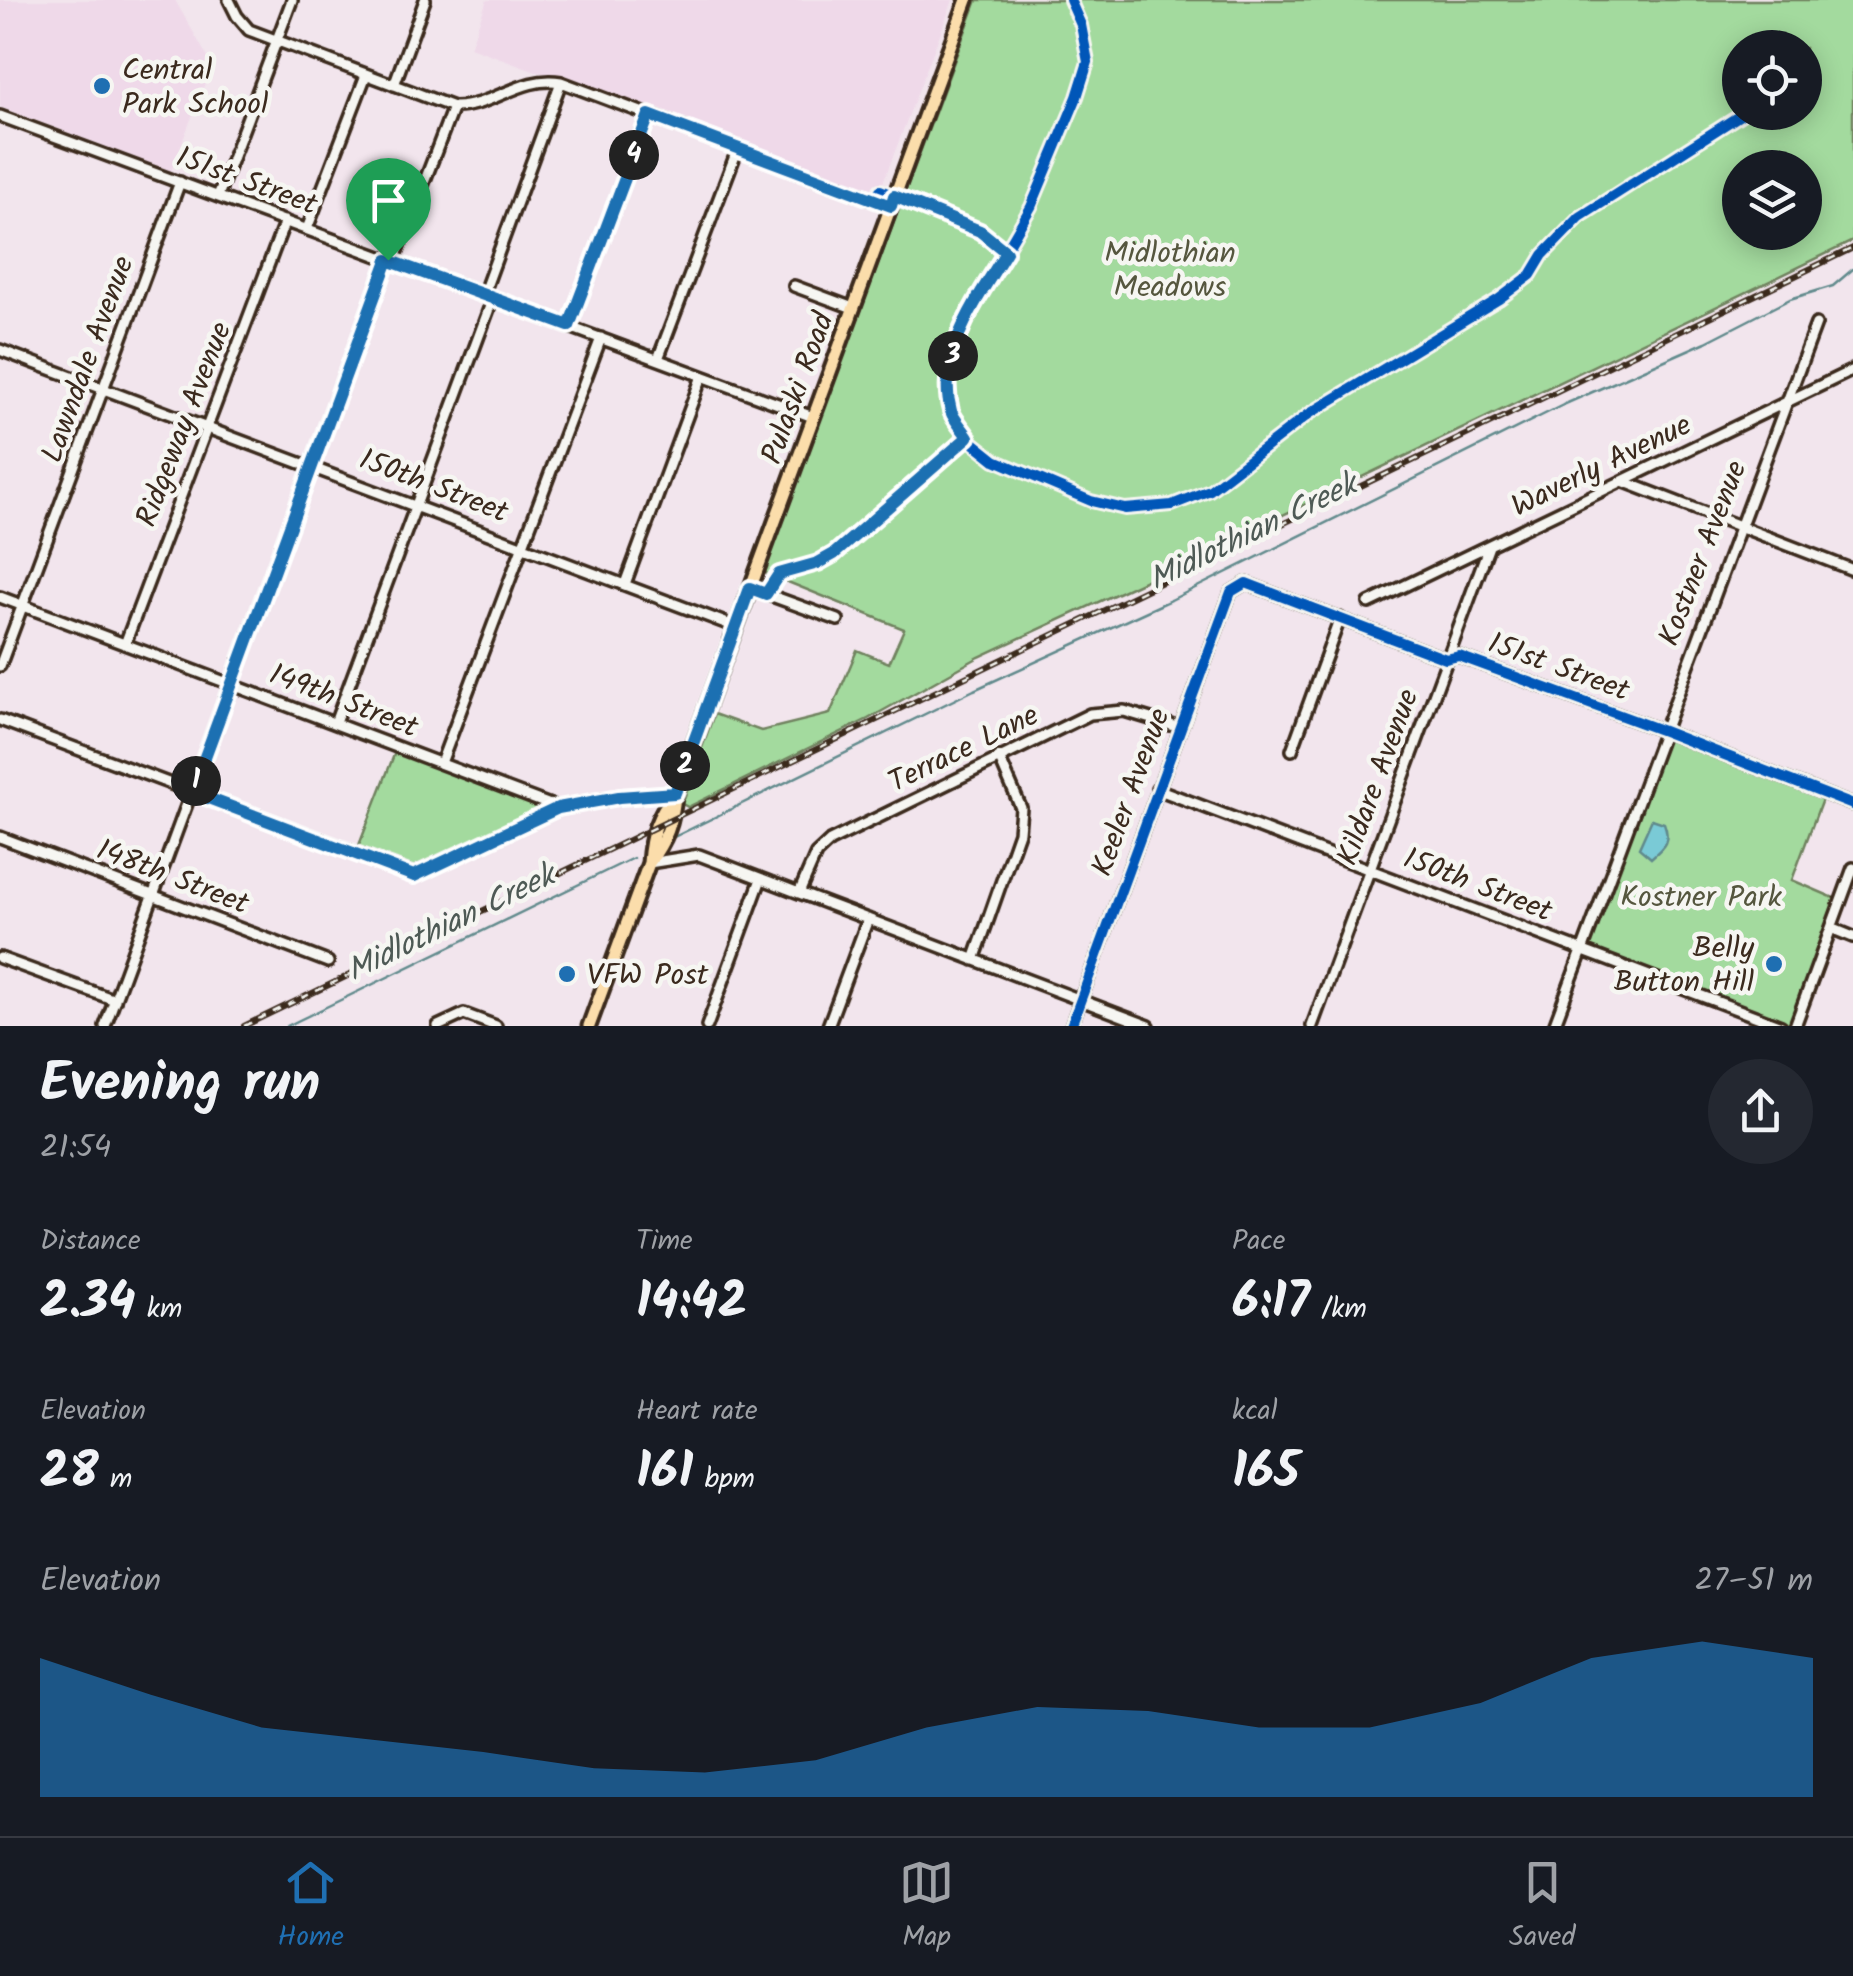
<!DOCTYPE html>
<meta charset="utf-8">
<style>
:root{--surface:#171b24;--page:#242831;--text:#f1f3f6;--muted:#9ea1a6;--line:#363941;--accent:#1f6fb2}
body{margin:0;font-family:Kalam,sans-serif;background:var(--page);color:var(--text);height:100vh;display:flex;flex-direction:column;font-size:38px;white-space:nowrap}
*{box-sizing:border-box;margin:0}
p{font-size:32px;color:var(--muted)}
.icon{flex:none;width:55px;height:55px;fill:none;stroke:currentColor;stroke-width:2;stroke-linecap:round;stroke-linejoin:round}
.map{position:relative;height:1026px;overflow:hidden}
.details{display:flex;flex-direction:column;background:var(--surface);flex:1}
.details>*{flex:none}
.tools{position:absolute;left:1722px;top:30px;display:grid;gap:20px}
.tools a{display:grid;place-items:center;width:100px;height:100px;border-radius:50%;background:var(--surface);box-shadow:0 5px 25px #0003;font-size:50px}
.pin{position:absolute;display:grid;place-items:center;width:85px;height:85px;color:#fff;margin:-102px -42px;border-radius:50% 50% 50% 0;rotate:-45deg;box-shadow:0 0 10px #0007}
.pin .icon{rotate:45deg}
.km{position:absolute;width:50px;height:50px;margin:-25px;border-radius:50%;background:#222;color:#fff;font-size:28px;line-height:50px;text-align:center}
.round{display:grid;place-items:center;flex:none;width:105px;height:105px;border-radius:52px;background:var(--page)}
.overview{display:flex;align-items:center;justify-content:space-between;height:170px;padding:0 40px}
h1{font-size:55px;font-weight:800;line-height:75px}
.stats{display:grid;grid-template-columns:repeat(3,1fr);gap:15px;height:170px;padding:10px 40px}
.stats div{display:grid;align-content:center}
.stats b{font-size:50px;font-weight:800}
.stats small{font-size:28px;font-weight:400}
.stats p{font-size:28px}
.chart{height:280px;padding:20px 40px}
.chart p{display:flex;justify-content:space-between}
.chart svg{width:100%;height:180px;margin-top:10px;fill:var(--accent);opacity:.7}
.tabs{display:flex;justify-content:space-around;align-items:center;height:140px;border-top:2px solid var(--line);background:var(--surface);font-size:28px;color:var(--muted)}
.tabs a{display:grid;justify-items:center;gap:5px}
.tabs .active{color:var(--accent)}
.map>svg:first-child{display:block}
</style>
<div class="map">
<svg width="1853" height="1026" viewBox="0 0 1853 1026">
<rect width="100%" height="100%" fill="#f2e5ed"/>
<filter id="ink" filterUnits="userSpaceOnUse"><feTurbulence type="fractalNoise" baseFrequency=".01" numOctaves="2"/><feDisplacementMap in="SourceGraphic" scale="20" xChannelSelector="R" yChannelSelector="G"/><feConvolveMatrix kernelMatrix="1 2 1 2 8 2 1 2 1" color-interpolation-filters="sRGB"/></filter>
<g filter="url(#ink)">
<path fill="#efd9e9" d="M0 0H175L212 65 171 171 0 107Z
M487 0H953L879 193 583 84 547 75 470 47Z"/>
<path fill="#a3da9e" stroke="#6f825e" stroke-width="2.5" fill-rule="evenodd" d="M977 0H1853V241L1185 562 979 657 868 719 688 807 682 804 714 714 761 731 830 714 857 650 889 663 904 629 763 572ZM1740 48H1805V112H1740ZM1740 168H1805V232H1740Z
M1663 731 1824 794 1792 880 1841 901 1795 1026H1781L1582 950Z
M397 747 558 808 414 875 356 853Z"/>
<path fill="#7acad6" stroke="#618a8c" stroke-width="2.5" d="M1652 819 1664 823C1671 841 1664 847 1651 858L1639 848Z"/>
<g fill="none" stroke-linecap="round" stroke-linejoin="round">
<path stroke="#618a8c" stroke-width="2.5" d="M672 838 974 690 1171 600 1563 405 1706 342 1790 299 1833 286 1853 269
M287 1026 633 858"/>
<defs>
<path id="minor" d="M229 0 237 16 249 30 453 107C492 108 521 75 561 82L891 206
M394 85 425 0
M0 116 813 417
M218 196 292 0
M307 229 366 75
M394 261 453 107
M794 286 853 308
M483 295 561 82
M569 326 649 115
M0 350 736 627
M658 359 738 148
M1625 482 1853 570
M625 584 702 376
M750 588 838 620
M0 597 558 808
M1369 603 1853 370
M125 644 285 221
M0 666 180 182
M0 720 414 875 558 808 619 797 675 793
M335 723 493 298
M1292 750 1340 618
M441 763 601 338
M1157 789 1781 1026
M0 837 328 962
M649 863 699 855 1149 1026
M799 893 816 854 830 841 1090 714 1124 711 1181 728
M1831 928 1853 937
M0 958 115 1000
M974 960 1019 832 1021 808 999 757
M105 1026 388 259
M438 1026 464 1014 496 1026
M707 1026 761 879
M828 1026 868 919
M1071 1026 1231 592 1246 583 1446 659 1459 656 1663 731 1853 805
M1312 1026 1489 546
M1554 1026 1816 324
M1795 1026 1853 868"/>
<path id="major" d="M649 863C666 840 673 823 675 794
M589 1026 649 863C651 834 657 816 675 793L967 0"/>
</defs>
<use href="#minor" stroke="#3b2a1e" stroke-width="16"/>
<use href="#major" stroke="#3b2a1e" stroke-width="19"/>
<use href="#minor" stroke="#f6f6f2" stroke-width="9"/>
<use href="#major" stroke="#fbddab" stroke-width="11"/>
<defs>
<path id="rail" d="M244 1026 1853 248"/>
</defs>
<use href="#rail" stroke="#3b2a1e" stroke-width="6"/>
<use href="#rail" stroke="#f6f6f2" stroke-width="2.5" stroke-dasharray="8" stroke-linecap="butt"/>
<defs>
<path id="cycleway" d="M1070 0 1081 25 1088 62 1077 97 1031 207 968 316 947 379 952 414 970 440 995 460 1091 501 1125 509 1172 505 1210 490 1309 414 1499 299 1531 275 1543 255 1580 217 1745 112
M880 190 980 231 1006 251
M766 594 779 574 818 563 834 554 968 437
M1071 1026 1231 592 1246 583 1446 659 1459 656 1663 731 1853 805"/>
</defs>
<use href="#cycleway" stroke="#f6f6f2" stroke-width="16"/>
<use href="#cycleway" stroke="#0057b8" stroke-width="10"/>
</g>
</g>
<g fill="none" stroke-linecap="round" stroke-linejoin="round" filter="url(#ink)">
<defs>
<path id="route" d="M649 115 891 206 894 196 980 231 1006 252C979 297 935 355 951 411 954 420 963 429 968 437L834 554 818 563 779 574 766 594 750 588 675 793 619 797 558 808 414 876 192 792 388 260 569 326Z"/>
</defs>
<use href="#route" stroke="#fff" stroke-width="20"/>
<use href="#route" stroke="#1f6fb2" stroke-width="12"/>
</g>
<g fill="#1f6fb2" stroke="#f6f6f2" stroke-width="4">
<circle cx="102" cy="86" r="10"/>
<circle cx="1774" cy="964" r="10"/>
<circle cx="567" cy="974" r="10"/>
</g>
<g text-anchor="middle" stroke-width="9" stroke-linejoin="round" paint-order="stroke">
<g font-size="30" fill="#3b2a1e" stroke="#f6f6f2" text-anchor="start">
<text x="122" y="79">Central<tspan x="122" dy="34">Park School</tspan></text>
<text x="1754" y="957" text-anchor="end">Belly<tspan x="1754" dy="34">Button Hill</tspan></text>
<text x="587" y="984">VFW Post</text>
</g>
<g font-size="30" fill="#3b2a1e" stroke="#f6f6f2">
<text transform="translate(247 180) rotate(20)" y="10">151st Street</text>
<text transform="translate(87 359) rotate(-70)" y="10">Lawndale Avenue</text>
<text transform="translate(797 388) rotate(-70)" y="10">Pulaski Road</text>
<text transform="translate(183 424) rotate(-69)" y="10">Ridgeway Avenue</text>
<text transform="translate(1601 465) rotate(-26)" y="10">Waverly Avenue</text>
<text transform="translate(434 485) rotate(21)" y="10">150th Street</text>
<text transform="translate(1702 553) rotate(-69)" y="10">Kostner Avenue</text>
<text transform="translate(1559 666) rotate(20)" y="10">151st Street</text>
<text transform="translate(344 700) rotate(21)" y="10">149th Street</text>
<text transform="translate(963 748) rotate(-26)" y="10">Terrace Lane</text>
<text transform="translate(1377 777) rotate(-70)" y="10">Kildare Avenue</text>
<text transform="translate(1130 792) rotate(-70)" y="10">Keeler Avenue</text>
<text transform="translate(173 876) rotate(21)" y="10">148th Street</text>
<text transform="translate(1478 884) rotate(21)" y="10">150th Street</text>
</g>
<g font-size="30" fill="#55563e" stroke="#f6f6f2">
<text x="1170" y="262">Midlothian<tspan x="1170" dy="34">Meadows</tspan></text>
<text x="1701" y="906">Kostner Park</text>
</g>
<g font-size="32" font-style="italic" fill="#4e5a55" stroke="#f6f6f2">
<text transform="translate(1252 531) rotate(-26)" y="11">Midlothian Creek</text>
<text transform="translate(450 922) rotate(-26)" y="11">Midlothian Creek</text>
</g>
</g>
</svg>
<div class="tools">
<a><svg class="icon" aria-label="locate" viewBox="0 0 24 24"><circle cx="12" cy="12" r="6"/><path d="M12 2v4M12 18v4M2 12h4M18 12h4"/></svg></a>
<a><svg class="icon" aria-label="layers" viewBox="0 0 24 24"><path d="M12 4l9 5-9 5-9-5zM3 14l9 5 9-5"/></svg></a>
</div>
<div class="pin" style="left:388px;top:260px;background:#1e9e55"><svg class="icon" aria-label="arrive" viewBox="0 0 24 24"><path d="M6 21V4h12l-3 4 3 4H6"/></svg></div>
<b class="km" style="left:196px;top:781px">1</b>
<b class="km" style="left:685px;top:766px">2</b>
<b class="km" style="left:953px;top:356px">3</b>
<b class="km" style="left:634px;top:155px">4</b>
</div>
<section class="details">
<div class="overview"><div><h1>Evening run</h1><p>21:54</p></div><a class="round"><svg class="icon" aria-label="share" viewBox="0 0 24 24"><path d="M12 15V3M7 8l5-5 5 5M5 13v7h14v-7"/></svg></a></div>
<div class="stats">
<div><p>Distance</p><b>2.34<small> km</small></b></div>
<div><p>Time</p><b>14:42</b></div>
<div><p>Pace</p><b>6:17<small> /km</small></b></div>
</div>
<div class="stats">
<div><p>Elevation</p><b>28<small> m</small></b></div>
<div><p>Heart rate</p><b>161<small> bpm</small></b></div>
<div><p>kcal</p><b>165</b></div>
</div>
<div class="chart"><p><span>Elevation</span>27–51 m</p>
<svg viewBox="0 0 160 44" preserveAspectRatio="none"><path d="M0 44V10L10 19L20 27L30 30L40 33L50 37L60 38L70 35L80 27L90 22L100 23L110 27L120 27L130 21L140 10L150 6L160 10V44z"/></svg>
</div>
</section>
<nav class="tabs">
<a class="active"><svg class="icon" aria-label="home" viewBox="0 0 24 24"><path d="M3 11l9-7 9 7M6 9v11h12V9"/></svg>Home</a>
<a><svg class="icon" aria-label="map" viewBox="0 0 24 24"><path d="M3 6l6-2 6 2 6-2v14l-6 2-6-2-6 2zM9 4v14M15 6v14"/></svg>Map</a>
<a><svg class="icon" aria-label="saved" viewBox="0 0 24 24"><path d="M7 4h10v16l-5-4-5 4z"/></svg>Saved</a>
</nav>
